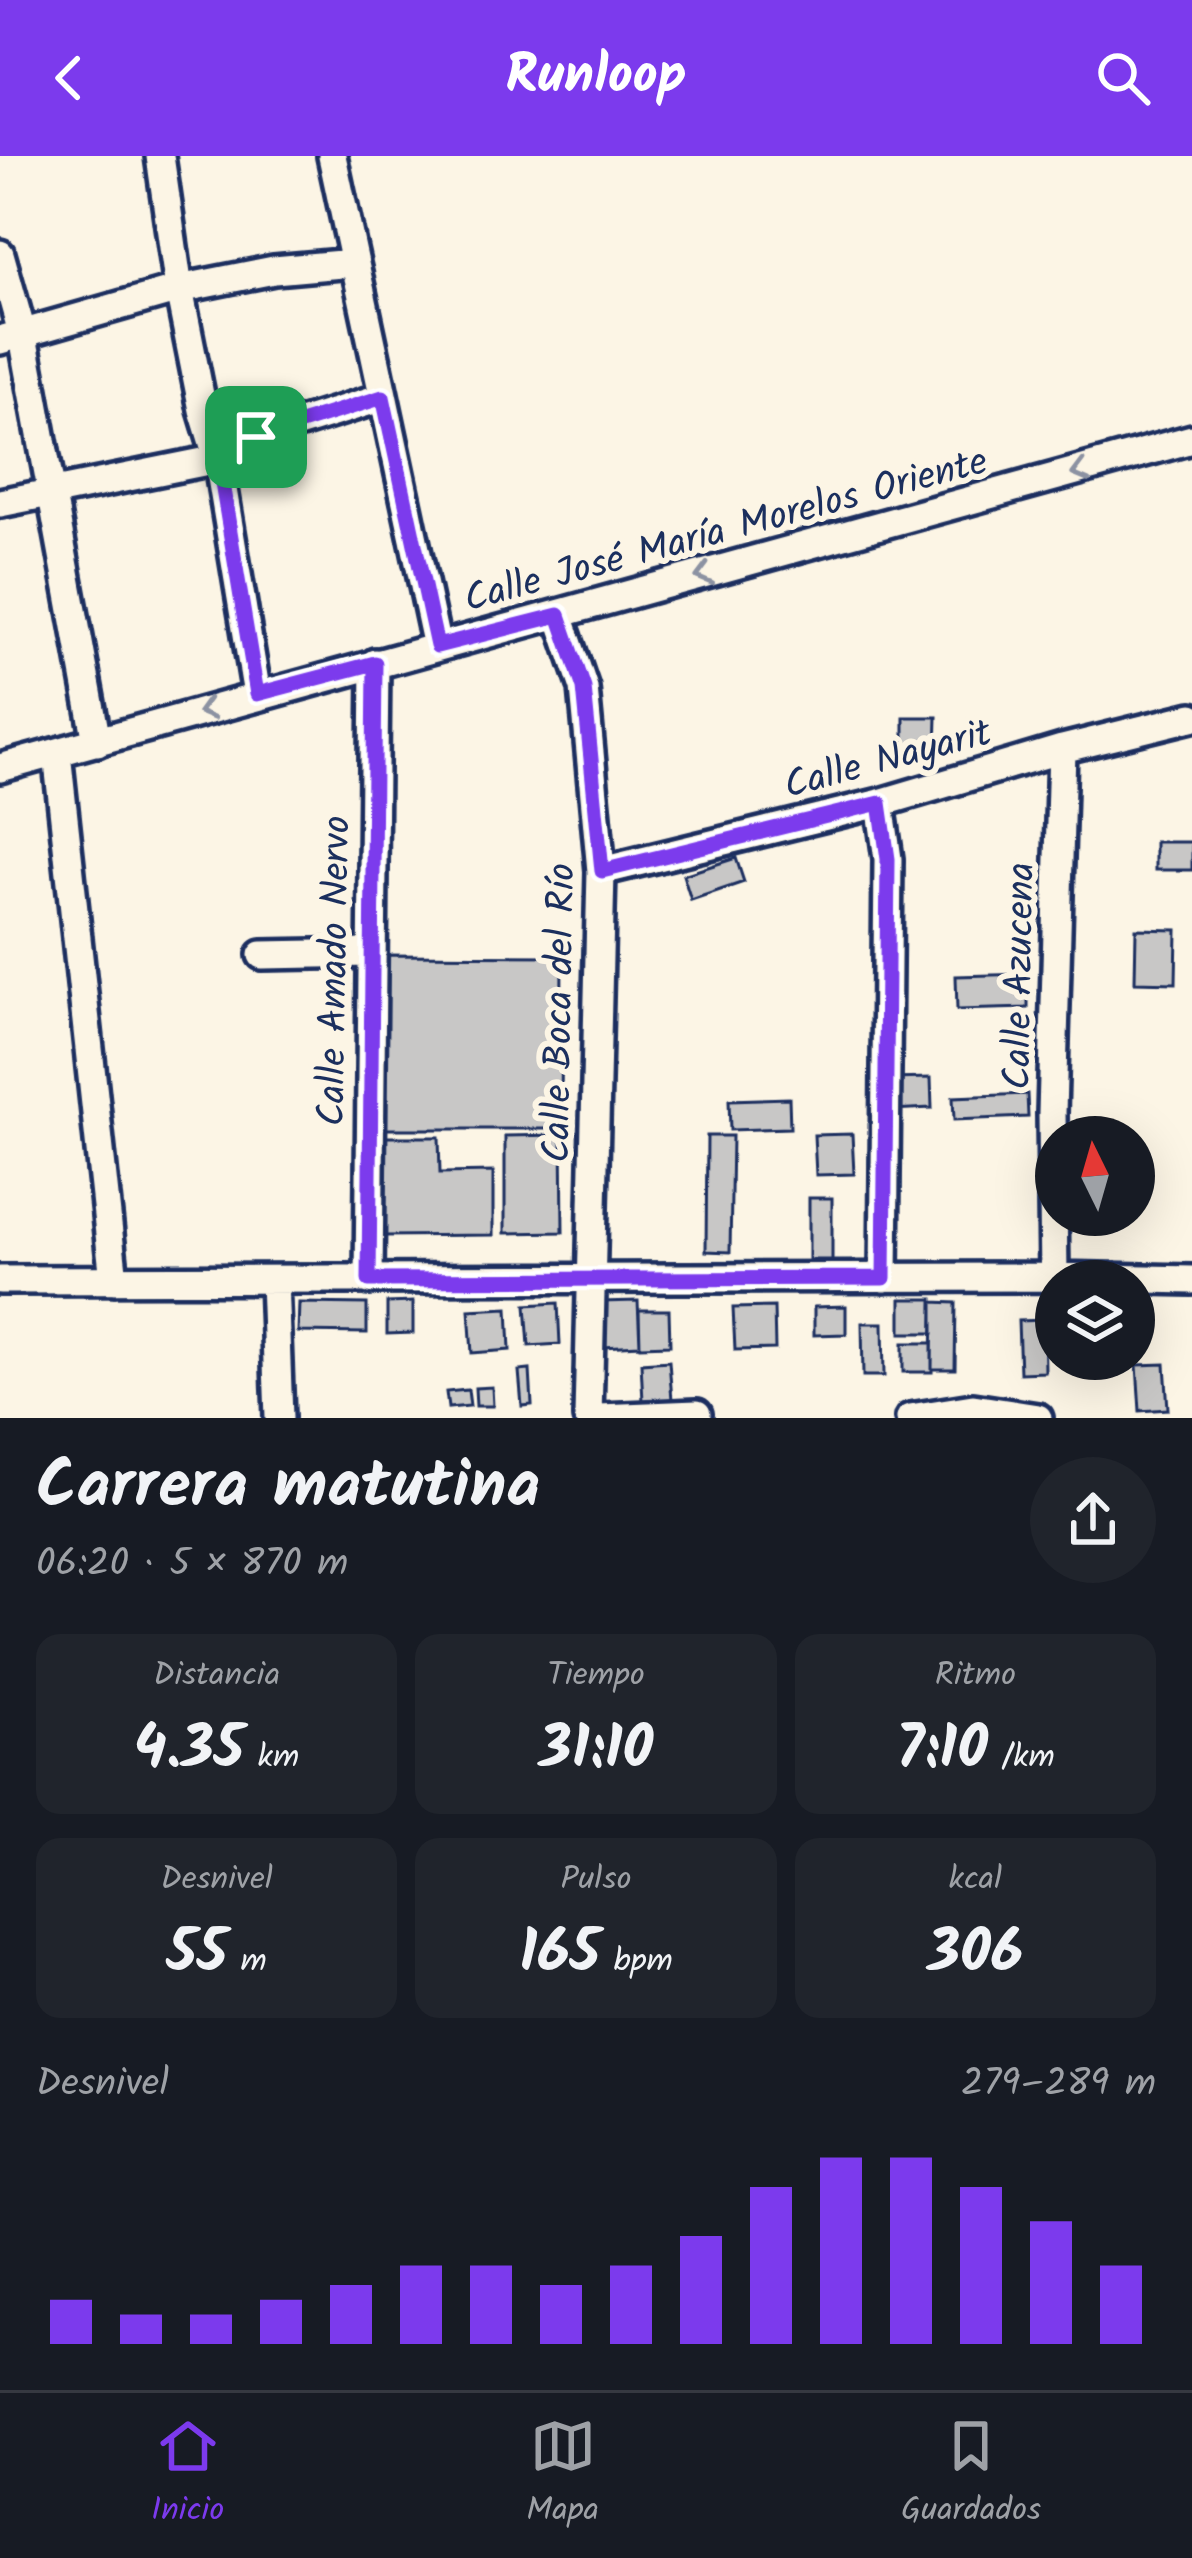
<!DOCTYPE html>
<html lang="es">
<meta charset="utf-8">
<style>
:root{--surface:#171b24;--page:#20242c;--text:#f1f3f6;--muted:#9ea1a6;--line:#363941;--accent:#7c3aed}
body{margin:0;font-family:Kalam,sans-serif;background:var(--page);color:var(--text);height:100vh;display:flex;flex-direction:column;font-size:45px;white-space:nowrap}
*{box-sizing:border-box;margin:0}
p{font-size:39px;color:var(--muted)}
.icon{flex:none;width:66px;height:66px;fill:none;stroke:currentColor;stroke-width:2;stroke-linecap:round;stroke-linejoin:round}
.map{position:relative;height:1262px;overflow:hidden}
.sheet{display:flex;flex-direction:column;background:var(--surface);flex:1}
.sheet>*{flex:none}
.needle{width:78px;rotate:355deg}
.fabs{position:absolute;left:1035px;top:960px;display:grid;gap:24px}
.fabs a{display:grid;place-items:center;width:120px;height:120px;border-radius:50%;background:var(--surface);box-shadow:0 12px 48px #0002;font-size:60px}
.pin{position:absolute;display:grid;place-items:center;width:102px;height:102px;color:#fff;margin:-51px;border-radius:24px;box-shadow:0 6px 18px #0006}
.round{display:grid;place-items:center;flex:none;width:126px;height:126px;border-radius:63px;background:var(--page)}
.headline{display:flex;align-items:center;justify-content:space-between;height:204px;padding:0 36px}
h1{font-size:66px;font-weight:700;line-height:90px}
.metrics{display:grid;grid-template-columns:repeat(3,1fr);gap:18px;height:204px;padding:12px 36px}
.metrics div{display:grid;align-content:center;border-radius:24px;background:var(--page);text-align:center}
.metrics b{font-size:60px;font-weight:700}
.metrics small{font-size:33px;font-weight:400}
.metrics p{font-size:33px}
.chart{height:336px;padding:24px 36px}
.chart p{display:flex;justify-content:space-between}
.chart svg{width:100%;height:216px;margin-top:12px;stroke:var(--accent);stroke-width:6}
header{display:flex;justify-content:space-between;align-items:center;height:156px;padding:0 36px;background:var(--accent);color:#fff;font-size:54px;font-weight:700}
.dock{display:flex;justify-content:space-around;align-items:center;height:168px;border-top:3px solid var(--line);background:var(--surface);font-size:33px;color:var(--muted)}
.dock a{display:grid;justify-items:center;gap:6px}
.dock .on{color:var(--accent)}
.map>svg:first-child{display:block}
</style>
<header><svg class="icon" aria-label="back" viewBox="0 0 24 24"><path d="M15 5l-7 7 7 7"/></svg>Runloop<svg class="icon" aria-label="search" viewBox="0 0 24 24"><circle cx="10" cy="10" r="6"/><path d="M15 15l6 6"/></svg></header>
<div class="map">
<svg width="1192" height="1262" viewBox="0 0 1192 1262">
<rect width="100%" height="100%" fill="#fcf5e5"/>
<filter id="ink" filterUnits="userSpaceOnUse"><feTurbulence type="fractalNoise" baseFrequency=".00833" numOctaves="2"/><feDisplacementMap in="SourceGraphic" scale="24" xChannelSelector="R" yChannelSelector="G"/><feConvolveMatrix kernelMatrix="1 2 1 2 8 2 1 2 1" color-interpolation-filters="sRGB"/></filter>
<g filter="url(#ink)">
<path fill="#c8c7c6" stroke="#1b2f5e" stroke-width="3" d="M904 561H937L936 595H904Z
M1155 686H1192V714H1155Z
M736 702 744 726 691 744 683 719Z
M1136 773 1177 774 1176 827 1135 826Z
M383 799 562 800 561 973H382Z
M1028 818V852L957 854 956 820Z
M931 922 932 952 891 954 890 923Z
M1027 938 1028 961 954 964 953 941Z
M789 942 790 972 730 974 729 944Z
M852 978 854 1018 816 1019 814 979Z
M562 979 563 1076 505 1077V980Z
M707 980H732L730 1096 706 1095Z
M382 981H439L440 1017 493 1016V1079L383 1080Z
M809 1042H832V1104H809Z
M901 1143H933V1177H901Z
M638 1145 640 1189 602 1191 600 1146Z
M413 1146V1177L387 1178V1147Z
M933 1146 956 1147 955 1213H932Z
M299 1147 367 1148V1177L298 1176Z
M558 1147 560 1188 529 1190 526 1149Z
M846 1150V1178L814 1179V1151Z
M774 1151 775 1193 735 1194 733 1152Z
M508 1152 510 1194 472 1197 469 1154Z
M639 1154H669L670 1189 640 1190Z
M1044 1164 1045 1216 1020 1217 1018 1165Z
M862 1167H883L884 1220H863Z
M903 1187H932V1216H903Z
M669 1205 672 1244 643 1245 641 1207Z
M1165 1208 1168 1253 1140 1255 1137 1209Z
M530 1214 532 1249 522 1250 519 1215Z
M492 1231 493 1250H476L475 1232Z
M468 1234 470 1250 448 1252 446 1236Z"/>
<g fill="none" stroke-linecap="round" stroke-linejoin="round">
<defs>
<path id="street" d="M160 0 179 133 203 254 218 303 257 539
M332 0 437 491
M0 98 23 180 97 586
M0 184 179 133 274 114 353 107
M0 347 218 303 256 281 383 241
M559 459 584 532 601 715 588 1262
M57 597 114 1124
M0 612 1192 283
M880 647 888 703 884 1122
M601 715 880 647 1062 593 1192 561
M262 799 370 797
M1054 1121 1052 958 1062 593
M0 1124 1054 1121 1192 1124
M274 1124 279 1262
M369 1124 375 507
M600 1262 697 1258
M910 1262 973 1252 1038 1262"/>
</defs>
<use href="#street" stroke="#1b2f5e" stroke-width="36"/>
<use href="#street" stroke="#fcf5e5" stroke-width="27"/>
</g>
<defs><path id="oneway-chevron" d="M-2-3.5L2.5 0L-2 3.5" fill="none" stroke-width="1.6" stroke-linecap="round" stroke-linejoin="round" transform="scale(3)"/></defs>
<g stroke="#8c92a2">
<use href="#oneway-chevron" transform="translate(1080 316) rotate(165)"/>
<use href="#oneway-chevron" transform="translate(704 419) rotate(165)"/>
<use href="#oneway-chevron" transform="translate(206 554) rotate(164)"/>
</g>
</g>
<g fill="none" stroke-linecap="round" stroke-linejoin="round" filter="url(#ink)">
<defs>
<path id="route" d="M383 241 437 490 559 459 584 532 602 715 880 647 888 703 884 1122 369 1124 375 507 257 538 218 303 256 281Z"/>
</defs>
<use href="#route" stroke="#fff" stroke-width="24"/>
<use href="#route" stroke="#7c3aed" stroke-width="15"/>
</g>
<g text-anchor="middle" stroke-width="12" stroke-linejoin="round" paint-order="stroke">
<g font-size="39" fill="#1b2f5e" stroke="#fcf5e5">
<text transform="translate(725 372) rotate(-15)" y="14">Calle José María Morelos Oriente</text>
<text transform="translate(887 601) rotate(-15)" y="14">Calle Nayarit</text>
<text transform="translate(332 815) rotate(-89)" y="14">Calle Amado Nervo</text>
<text transform="translate(1017 820) rotate(-89)" y="14">Calle Azucena</text>
<text transform="translate(557 857) rotate(-89)" y="14">Calle Boca del Río</text>
</g>
</g>
</svg>
<div class="fabs">
<a><svg class="needle" viewBox="-14 -14 28 28"><path d="M0-13l5 13h-10z" fill="#e53935"/><path d="M0 13l5-13h-10z" fill="#9ea1a6"/></svg></a>
<a><svg class="icon" aria-label="layers" viewBox="0 0 24 24"><path d="M12 4l9 5-9 5-9-5zM3 14l9 5 9-5"/></svg></a>
</div>
<div class="pin" style="left:256px;top:281px;background:#1e9e55"><svg class="icon" aria-label="arrive" viewBox="0 0 24 24"><path d="M6 21V4h12l-3 4 3 4H6"/></svg></div>
</div>
<section class="sheet">
<div class="headline"><div><h1>Carrera matutina</h1><p>06:20 · 5 × 870 m</p></div><a class="round"><svg class="icon" aria-label="share" viewBox="0 0 24 24"><path d="M12 15V3M7 8l5-5 5 5M5 13v7h14v-7"/></svg></a></div>
<div class="metrics">
<div><p>Distancia</p><b>4.35<small> km</small></b></div>
<div><p>Tiempo</p><b>31:10</b></div>
<div><p>Ritmo</p><b>7:10<small> /km</small></b></div>
</div>
<div class="metrics">
<div><p>Desnivel</p><b>55<small> m</small></b></div>
<div><p>Pulso</p><b>165<small> bpm</small></b></div>
<div><p>kcal</p><b>306</b></div>
</div>
<div class="chart"><p><span>Desnivel</span>279–289 m</p>
<svg viewBox="0 0 160 44" preserveAspectRatio="none"><path d="M5 44V35M15 44V38M25 44V38M35 44V35M45 44V32M55 44V28M65 44V28M75 44V32M85 44V28M95 44V22M105 44V12M115 44V6M125 44V6M135 44V12M145 44V19M155 44V28"/></svg>
</div>
</section>
<nav class="dock">
<a class="on"><svg class="icon" aria-label="home" viewBox="0 0 24 24"><path d="M3 11l9-7 9 7M6 9v11h12V9"/></svg>Inicio</a>
<a><svg class="icon" aria-label="map" viewBox="0 0 24 24"><path d="M3 6l6-2 6 2 6-2v14l-6 2-6-2-6 2zM9 4v14M15 6v14"/></svg>Mapa</a>
<a><svg class="icon" aria-label="saved" viewBox="0 0 24 24"><path d="M7 4h10v16l-5-4-5 4z"/></svg>Guardados</a>
</nav>
